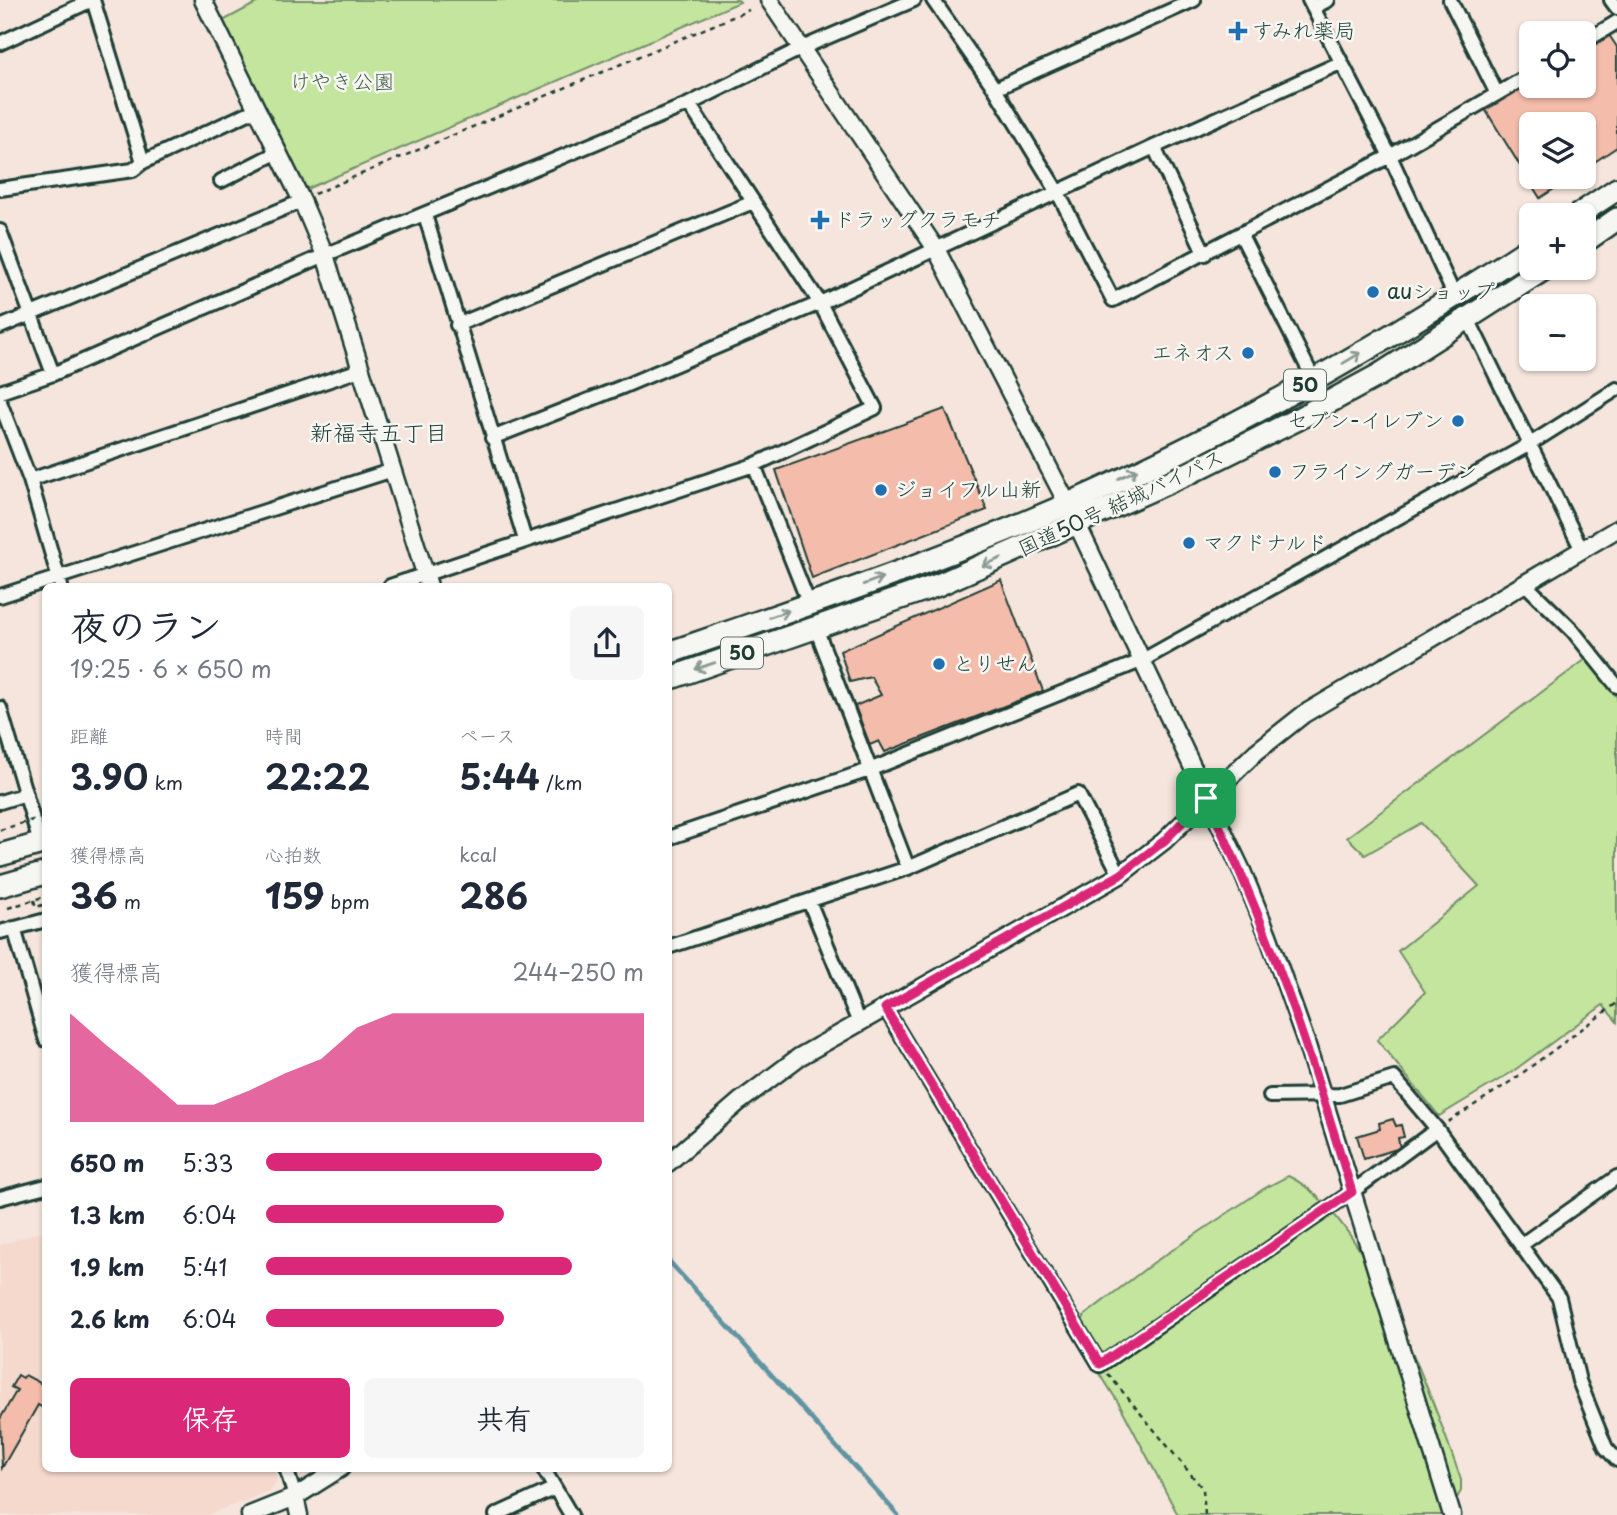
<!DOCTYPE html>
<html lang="ja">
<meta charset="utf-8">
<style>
:root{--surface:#fff;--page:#f6f6f7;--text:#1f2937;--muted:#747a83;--accent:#db2777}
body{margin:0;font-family:"Playpen Sans","Klee One",sans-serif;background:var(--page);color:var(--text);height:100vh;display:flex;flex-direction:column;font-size:26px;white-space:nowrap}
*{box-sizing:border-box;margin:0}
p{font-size:23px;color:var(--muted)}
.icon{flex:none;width:38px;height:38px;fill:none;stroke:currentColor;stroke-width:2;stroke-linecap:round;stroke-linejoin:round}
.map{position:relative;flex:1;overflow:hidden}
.panel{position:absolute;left:42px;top:583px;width:630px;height:889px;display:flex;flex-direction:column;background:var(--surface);border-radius:10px;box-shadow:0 2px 5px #0004}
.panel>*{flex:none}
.buttons{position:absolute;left:1519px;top:21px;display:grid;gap:14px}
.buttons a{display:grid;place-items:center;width:77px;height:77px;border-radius:10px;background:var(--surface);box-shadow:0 2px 5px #0004;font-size:35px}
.pin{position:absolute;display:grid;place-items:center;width:60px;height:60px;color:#fff;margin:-30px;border-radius:14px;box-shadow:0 4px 10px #0006}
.round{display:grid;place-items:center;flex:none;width:74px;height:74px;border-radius:10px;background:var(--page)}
.overview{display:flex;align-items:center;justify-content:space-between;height:119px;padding:0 28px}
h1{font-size:38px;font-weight:700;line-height:52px}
.metrics{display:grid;grid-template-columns:repeat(3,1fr);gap:10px;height:119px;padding:7px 28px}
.metrics div{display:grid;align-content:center}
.metrics b{font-size:35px;font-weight:700}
.metrics small{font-size:19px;font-weight:400}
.metrics p{font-size:19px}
.chart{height:196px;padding:14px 28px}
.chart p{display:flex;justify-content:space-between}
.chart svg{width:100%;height:126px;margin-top:7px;fill:var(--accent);opacity:.7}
.action{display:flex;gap:14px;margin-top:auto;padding:14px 28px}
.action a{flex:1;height:80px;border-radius:10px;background:var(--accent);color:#fff;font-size:28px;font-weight:700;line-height:80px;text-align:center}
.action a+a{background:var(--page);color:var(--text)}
ul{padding:0 28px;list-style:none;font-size:23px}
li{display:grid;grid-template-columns:112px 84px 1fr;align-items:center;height:52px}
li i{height:18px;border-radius:9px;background:var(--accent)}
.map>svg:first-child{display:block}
</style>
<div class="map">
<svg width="1617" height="1515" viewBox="0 0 1617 1515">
<rect width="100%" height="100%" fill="#f5e5dc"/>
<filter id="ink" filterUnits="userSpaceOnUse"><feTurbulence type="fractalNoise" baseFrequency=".0143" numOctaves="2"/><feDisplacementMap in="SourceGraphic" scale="14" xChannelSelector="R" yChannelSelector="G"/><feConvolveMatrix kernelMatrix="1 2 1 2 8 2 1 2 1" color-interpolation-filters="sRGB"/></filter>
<g filter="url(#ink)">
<path fill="#f5d9cd" d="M45 1230 46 1468H273L277 1481 271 1490 207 1515H0V1245Z"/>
<path fill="#c4e59e" stroke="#729169" stroke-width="2" d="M262 0H738L740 2 302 191 219 23Z
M1586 659 1617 697V1022L1603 1005 1512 1072 1439 1116 1377 1040 1425 992 1398 951 1479 886 1421 823 1365 855 1347 837Z
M1288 1176C1366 1212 1434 1401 1461 1480V1491L1447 1515H1178L1121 1407 1087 1353 1081 1323 1085 1315 1153 1263 1265 1188Z"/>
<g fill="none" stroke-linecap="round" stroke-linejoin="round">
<path stroke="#6094a3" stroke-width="4.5" d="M668 1260 898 1515"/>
</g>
<path fill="#f4bcaa" stroke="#1f3d34" stroke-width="2" d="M1609 35 1617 47V147L1584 169V124H1531V177H1572L1540 198 1485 109 1531 82V86H1584V50Z
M945 409 987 510 812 578 776 470Z
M1001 580 1043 691 885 752 879 741 870 745 855 706 881 695 871 677 850 682 840 651Z
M1393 1119 1396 1126 1401 1125 1404 1137 1398 1138 1400 1148 1364 1159 1357 1136 1380 1129 1379 1123Z
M18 1375 23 1378 25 1375 46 1386V1410L38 1405 2 1468 0 1419 17 1390 11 1387Z"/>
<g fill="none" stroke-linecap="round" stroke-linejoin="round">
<defs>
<path id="minor" d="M93 0 143 162
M933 0 995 89 1057 191 1113 300 1390 156 1497 94 1450 0
M1309 0 1390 156 1455 297
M1611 0 1617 8
M1313 8 1328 0
M1584 42 1617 22
M0 43 92 0
M995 89 1194 0
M1497 94 1531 74
M221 181 278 152
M0 189 133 170 143 162 257 109
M425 215 525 540
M0 231 53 374
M1241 235 1314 380
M1205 254 1154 147 1340 63
M1468 319 1582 550
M457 325 753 202
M0 327 302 201
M0 392 53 374 325 255 689 104 802 48 914 0
M0 402 30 480 61 586
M492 438 622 387 820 303 1154 147
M754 465 809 604
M30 480 360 370
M1525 584 1573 631 1617 686
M390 586 754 465 875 408 820 303 689 104
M0 596 393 470
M816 628 908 868
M0 708 40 843
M0 802 26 794
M668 838 869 770 1141 661 1530 444 1617 389
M809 901 859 1023
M14 928 46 1040
M0 932 46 920
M668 947 908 868 1078 794 1120 875
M885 1008 1100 1365 1352 1192 1437 1129
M1270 1096 1340 1095 1394 1078 1437 1129 1559 1298 1579 1381 1606 1448 1617 1460
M0 1198 46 1186
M1521 1245 1617 1177
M286 1468 295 1497
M543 1468 571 1515
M496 1515 555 1488"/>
<path id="tertiary" d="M203 0 302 201 325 255 429 586
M769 0 936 249 1067 503 1242 871 1268 935 1306 1042 1452 1515
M668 1163 739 1102 799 1057 1120 875 1164 841 1256 752 1304 714 1617 529
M295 1497 299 1515
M250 1515 295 1497 341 1468"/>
<path id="trunk" d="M1578 215 1617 189
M1584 242 1617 219
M668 653C790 611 912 570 1031 520 1204 447 1375 350 1531 247
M668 679 938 585 1187 474 1298 419 1379 375 1546 268
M0 855 46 842
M0 886 46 873"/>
</defs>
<use href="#minor" stroke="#1f3d34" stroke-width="18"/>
<use href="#tertiary" stroke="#1f3d34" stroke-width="21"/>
<use href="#trunk" stroke="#1f3d34" stroke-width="26"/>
<path stroke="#1f3d34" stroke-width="2.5" stroke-dasharray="5 5" stroke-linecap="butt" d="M314 194 749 10
M34 900 36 907 46 904
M8 908 46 896
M1448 1122 1513 1080 1617 1003
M1108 1374 1203 1489 1205 1515"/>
<use href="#minor" stroke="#f6f6f2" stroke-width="12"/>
<use href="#tertiary" stroke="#f6f6f2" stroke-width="16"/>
<use href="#trunk" stroke="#f6f6f2" stroke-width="21"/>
<path stroke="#1f3d34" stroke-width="2.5" stroke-dasharray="5 5" stroke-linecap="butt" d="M0 830 46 816"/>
</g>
<defs><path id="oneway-shaft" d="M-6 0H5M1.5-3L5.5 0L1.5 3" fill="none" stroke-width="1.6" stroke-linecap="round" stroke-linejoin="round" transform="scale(1.75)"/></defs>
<g stroke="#8a9a93">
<use href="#oneway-shaft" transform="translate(1352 358) rotate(-31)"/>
<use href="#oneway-shaft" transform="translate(1128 474) rotate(-26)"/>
<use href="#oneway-shaft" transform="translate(992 562) rotate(156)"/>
<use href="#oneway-shaft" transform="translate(873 581) rotate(-20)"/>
<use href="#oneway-shaft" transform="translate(779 614) rotate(-19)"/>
<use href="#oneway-shaft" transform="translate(705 666) rotate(161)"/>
</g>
</g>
<g fill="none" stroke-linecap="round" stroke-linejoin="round" filter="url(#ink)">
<defs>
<path id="route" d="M1206 798C1270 929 1310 1053 1352 1192L1100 1364 885 1008 1120 875 1164 841Z"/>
</defs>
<use href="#route" stroke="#fff" stroke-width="14"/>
<use href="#route" stroke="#db2777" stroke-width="9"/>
</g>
<g fill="#1f6fb2" stroke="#f6f6f2" stroke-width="2.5">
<path d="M1234.5 20.5h7v7h7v7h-7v7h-7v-7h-7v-7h7z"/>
<path d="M816.5 209.5h7v7h7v7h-7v7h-7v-7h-7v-7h7z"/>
<circle cx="1373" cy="292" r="7"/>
<circle cx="1248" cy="353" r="7"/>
<circle cx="1458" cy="421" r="7"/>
<circle cx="1275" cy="472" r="7"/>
<circle cx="881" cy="490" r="7"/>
<circle cx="1189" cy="543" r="7"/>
<circle cx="939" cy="664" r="7"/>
</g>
<g text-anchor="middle" stroke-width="5" stroke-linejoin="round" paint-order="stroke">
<g fill="#f6f6f2" stroke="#60746d" stroke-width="2">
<rect x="1284" y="369.5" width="42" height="31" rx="5"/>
<rect x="721" y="637.5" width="42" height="31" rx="5"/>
</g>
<g font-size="19" font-weight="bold" fill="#1f3d34">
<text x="1305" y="392">50</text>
<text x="742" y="660">50</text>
</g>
<g font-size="21" fill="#1f3d34" stroke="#f6f6f2" text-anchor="start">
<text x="1252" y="38">すみれ薬局</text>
<text x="834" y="227">ドラッグクラモチ</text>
<text x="1387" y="299">auショップ</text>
<text x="1234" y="360" text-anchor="end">エネオス</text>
<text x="1444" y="428" text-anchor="end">セブン-イレブン</text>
<text x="1289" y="479">フライングガーデン</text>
<text x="895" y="497">ジョイフル山新</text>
<text x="1203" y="550">マクドナルド</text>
<text x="953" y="671">とりせん</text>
</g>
<g font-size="21" fill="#405f49" stroke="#f6f6f2">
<text x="342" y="89">けやき公園</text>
</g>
<g font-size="21" fill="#1f3d34" stroke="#f6f6f2">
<text transform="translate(1121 503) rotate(-25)" y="7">国道50号 結城バイパス</text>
</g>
<g font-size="23" fill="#1f3d34" stroke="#f6f6f2">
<text x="379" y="441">新福寺五丁目</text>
</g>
</g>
</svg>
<div class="buttons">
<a><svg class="icon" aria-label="locate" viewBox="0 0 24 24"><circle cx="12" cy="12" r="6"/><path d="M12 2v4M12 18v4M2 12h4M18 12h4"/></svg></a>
<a><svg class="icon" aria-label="layers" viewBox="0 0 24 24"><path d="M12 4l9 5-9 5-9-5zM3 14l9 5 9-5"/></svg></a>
<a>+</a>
<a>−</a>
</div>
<div class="pin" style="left:1206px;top:798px;background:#1e9e55"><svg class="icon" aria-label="arrive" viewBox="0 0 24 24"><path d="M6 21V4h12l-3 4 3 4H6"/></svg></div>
<section class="panel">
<div class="overview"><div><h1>夜のラン</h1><p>19:25 · 6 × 650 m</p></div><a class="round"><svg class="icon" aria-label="share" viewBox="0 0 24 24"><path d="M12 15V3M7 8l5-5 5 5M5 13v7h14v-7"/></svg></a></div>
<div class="metrics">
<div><p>距離</p><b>3.90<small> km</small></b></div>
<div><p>時間</p><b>22:22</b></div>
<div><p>ペース</p><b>5:44<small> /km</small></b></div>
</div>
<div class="metrics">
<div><p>獲得標高</p><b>36<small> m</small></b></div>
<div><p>心拍数</p><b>159<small> bpm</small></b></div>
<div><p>kcal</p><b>286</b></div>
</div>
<div class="chart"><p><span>獲得標高</span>244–250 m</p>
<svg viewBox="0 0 160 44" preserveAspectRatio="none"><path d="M0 44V6L10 17L20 27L30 38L40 38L50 33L60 27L70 22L80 11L90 6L100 6L110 6L120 6L130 6L140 6L150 6L160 6V44z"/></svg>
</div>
<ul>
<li><b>650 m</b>5:33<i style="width:89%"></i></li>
<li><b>1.3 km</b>6:04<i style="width:63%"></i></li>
<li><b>1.9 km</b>5:41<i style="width:81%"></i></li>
<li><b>2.6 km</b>6:04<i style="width:63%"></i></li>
</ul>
<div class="action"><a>保存</a><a>共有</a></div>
</section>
</div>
